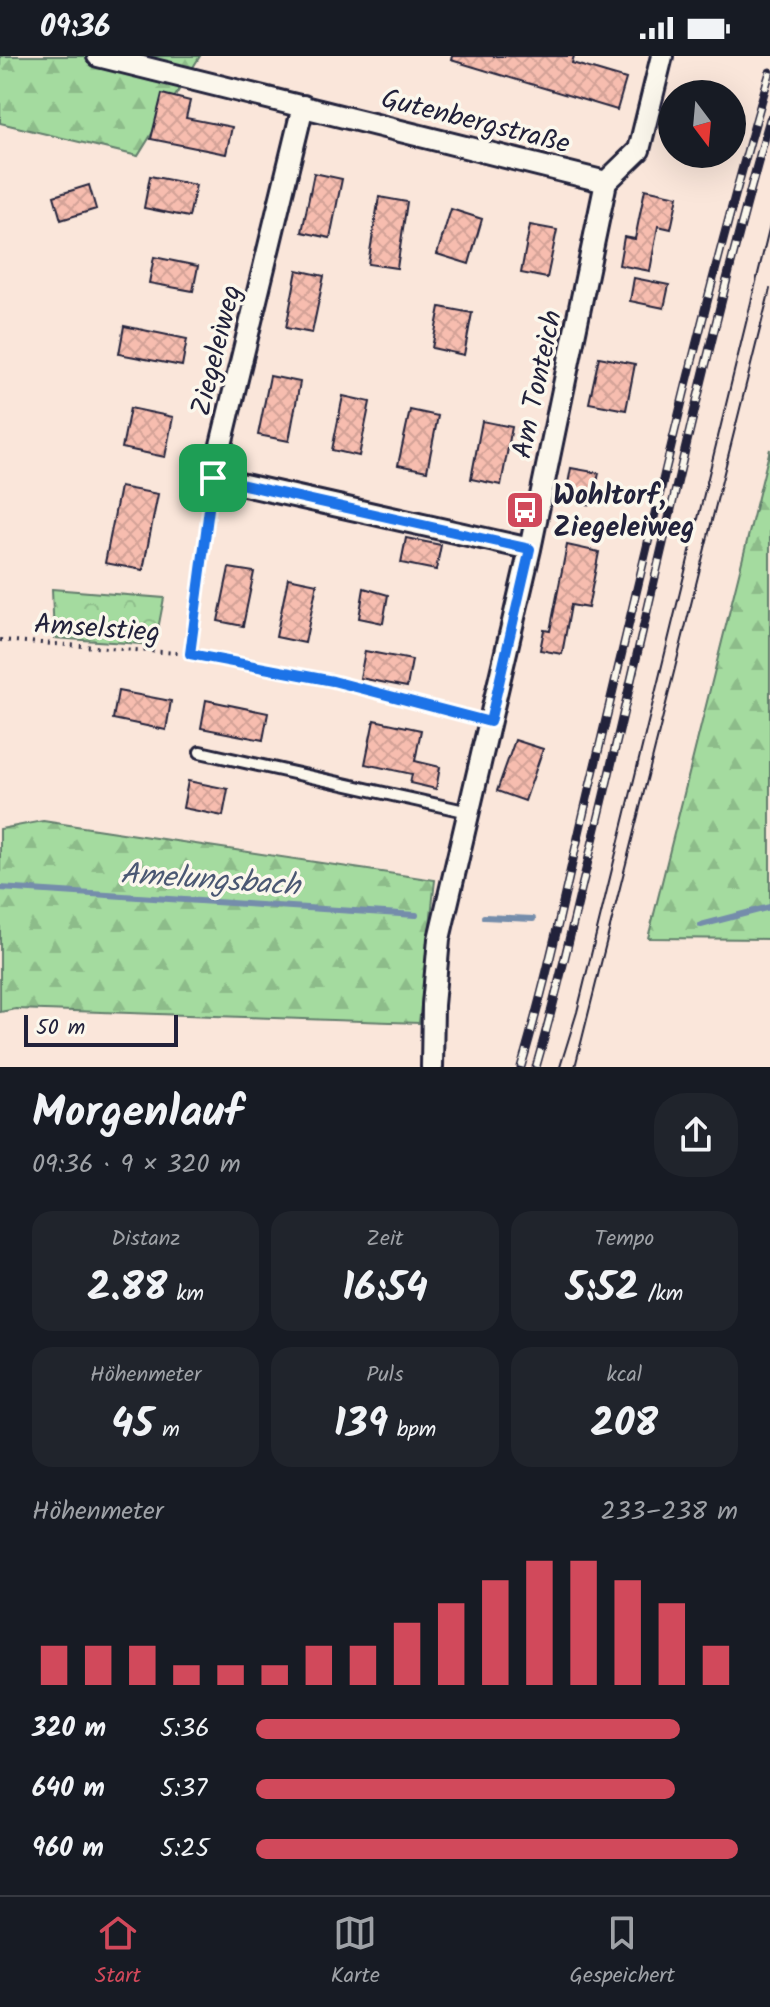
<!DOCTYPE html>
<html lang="de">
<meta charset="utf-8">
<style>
:root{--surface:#171b24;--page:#20242c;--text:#f1f3f6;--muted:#9ea1a6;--line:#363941;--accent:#d1495b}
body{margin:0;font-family:Kalam,sans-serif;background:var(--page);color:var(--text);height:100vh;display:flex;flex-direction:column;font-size:30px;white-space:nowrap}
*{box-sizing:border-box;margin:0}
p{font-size:26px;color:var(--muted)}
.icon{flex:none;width:44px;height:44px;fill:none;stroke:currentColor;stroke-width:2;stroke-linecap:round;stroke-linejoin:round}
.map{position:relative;height:1011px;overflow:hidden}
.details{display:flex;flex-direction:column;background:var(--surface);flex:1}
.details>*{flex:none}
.needle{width:52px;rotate:164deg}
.fabs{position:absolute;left:658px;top:24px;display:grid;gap:16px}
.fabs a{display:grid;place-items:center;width:88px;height:88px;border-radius:50%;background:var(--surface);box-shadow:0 8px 32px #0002;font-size:40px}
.scale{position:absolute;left:24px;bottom:20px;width:154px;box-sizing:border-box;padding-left:8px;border:4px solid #22223b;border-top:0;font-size:22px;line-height:28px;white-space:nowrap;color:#22223b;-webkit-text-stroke:6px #fbf7ec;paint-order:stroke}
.pin{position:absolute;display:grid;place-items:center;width:68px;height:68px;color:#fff;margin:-34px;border-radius:16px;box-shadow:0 4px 12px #0006}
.round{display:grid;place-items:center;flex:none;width:84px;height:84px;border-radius:32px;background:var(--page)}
.summary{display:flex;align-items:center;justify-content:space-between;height:136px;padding:0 32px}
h1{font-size:44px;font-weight:800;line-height:60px}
.stats{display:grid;grid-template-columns:repeat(3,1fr);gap:12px;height:136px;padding:8px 32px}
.stats div{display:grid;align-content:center;border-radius:20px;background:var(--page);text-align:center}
.stats b{font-size:40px;font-weight:800}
.stats small{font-size:22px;font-weight:400}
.stats p{font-size:22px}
.chart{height:224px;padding:16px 32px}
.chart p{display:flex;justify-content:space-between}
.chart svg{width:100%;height:144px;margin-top:8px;stroke:var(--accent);stroke-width:6}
ul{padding:0 32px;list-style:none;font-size:26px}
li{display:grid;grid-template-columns:128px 96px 1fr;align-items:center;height:60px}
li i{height:20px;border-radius:10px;background:var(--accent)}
.status{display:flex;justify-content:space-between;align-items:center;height:56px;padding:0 40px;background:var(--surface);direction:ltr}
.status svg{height:22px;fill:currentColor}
.tab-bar{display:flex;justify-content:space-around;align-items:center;height:112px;border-top:2px solid var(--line);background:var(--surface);font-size:22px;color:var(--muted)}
.tab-bar a{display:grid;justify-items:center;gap:4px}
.tab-bar .on{color:var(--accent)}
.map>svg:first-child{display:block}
</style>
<div class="status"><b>09:36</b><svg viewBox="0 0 49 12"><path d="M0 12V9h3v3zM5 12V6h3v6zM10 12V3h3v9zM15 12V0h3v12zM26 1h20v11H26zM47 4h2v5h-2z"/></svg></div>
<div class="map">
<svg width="770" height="1011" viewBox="0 0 770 1011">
<defs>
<pattern id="forest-firs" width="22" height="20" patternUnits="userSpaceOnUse" patternTransform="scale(2)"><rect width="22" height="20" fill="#a4db9f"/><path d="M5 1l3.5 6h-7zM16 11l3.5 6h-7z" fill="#8dbc8a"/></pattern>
<pattern id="park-crowns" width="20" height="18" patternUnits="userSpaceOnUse" patternTransform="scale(2)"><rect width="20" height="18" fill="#a4db9f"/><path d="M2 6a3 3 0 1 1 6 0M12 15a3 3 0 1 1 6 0" fill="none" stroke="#8dbc8a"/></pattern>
<pattern id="building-cross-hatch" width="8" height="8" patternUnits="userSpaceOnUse" patternTransform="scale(2)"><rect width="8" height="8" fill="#f7bdaf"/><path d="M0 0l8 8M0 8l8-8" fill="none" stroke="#d3a297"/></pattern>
</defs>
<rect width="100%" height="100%" fill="#fae6da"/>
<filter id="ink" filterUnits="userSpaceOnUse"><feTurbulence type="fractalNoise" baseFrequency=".0125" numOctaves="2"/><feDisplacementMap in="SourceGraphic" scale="16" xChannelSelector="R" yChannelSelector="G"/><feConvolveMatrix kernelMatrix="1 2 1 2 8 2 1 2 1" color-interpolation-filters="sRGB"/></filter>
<g filter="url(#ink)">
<path fill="url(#forest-firs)" stroke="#637e6d" stroke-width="2" d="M0 0H200L138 100 0 67Z
M770 393V883L648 882Z
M43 765 435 824 419 967 16 953 0 956V773Z"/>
<path fill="url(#park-crowns)" stroke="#637e6d" stroke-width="2" d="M52 533 164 542 155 589 54 582Z"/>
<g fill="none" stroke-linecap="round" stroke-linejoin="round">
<path stroke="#748dab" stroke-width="6" d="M0 832 416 859
M484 861 533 863
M701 869 770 851"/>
</g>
<path fill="url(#building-cross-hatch)" stroke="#22223b" stroke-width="2" d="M452 0H574L572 7 626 23 617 54 451 4Z
M162 38 190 45 186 62 232 71 226 98 151 83Z
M314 117 342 123 330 182 302 176Z
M150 120 196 129 189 161 144 152Z
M89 129 96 153 61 164 54 140Z
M645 133 678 140 671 173 658 170 650 215 619 209 624 181 635 183Z
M379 141 407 146 397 212 368 208Z
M451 153 482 163 469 208 437 198Z
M530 169 557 174 547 222 521 217Z
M154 201 198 210 193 235 149 227Z
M297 214 324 220 312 277 286 272Z
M634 222 669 229 664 252 630 245Z
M440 251 472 257 464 299 432 292Z
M124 270 187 283 182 310 119 298Z
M599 301 635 308 626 354 589 347Z
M270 320 300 326 289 385 258 379Z
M343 340 370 346 359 400 332 394Z
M130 352 173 361 165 401 122 392Z
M410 354 438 360 427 415 398 409Z
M482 365 512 371 501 429 471 423Z
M571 412 599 417 592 449 565 444Z
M120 431 158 438 143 514 105 507Z
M406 482 441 489 436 514 401 507Z
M567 489 599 496 588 552 571 549 562 598 540 594 544 574 550 575Z
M229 512 254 516 243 570 218 565Z
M288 522 317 528 305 587 276 581Z
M364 532 388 539 383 567 359 562Z
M365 595 412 604 407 631 360 622Z
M118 635 171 645 166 674 113 663Z
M206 644 268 657 263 684 201 672Z
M374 664 421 674 415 705 440 711 436 733 410 727 412 718 365 708Z
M515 684 543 693 525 745 497 735Z
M188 725 228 733 223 760 183 752Z"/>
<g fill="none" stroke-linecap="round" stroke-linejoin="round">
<defs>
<path id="service" d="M200 696 469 756"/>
<path id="minor" d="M98 0 606 126
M303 50 213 422 530 493
M432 1011 433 949 439 883 530 493 606 126 639 94 662 0"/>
</defs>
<use href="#service" stroke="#22223b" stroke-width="16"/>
<use href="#minor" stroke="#22223b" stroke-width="26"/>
<path stroke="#22223b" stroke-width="4" stroke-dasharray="2 6" stroke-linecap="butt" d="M0 584 190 598 211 441
M190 598 333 625 473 661"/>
<use href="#service" stroke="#fbf7ec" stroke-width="10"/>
<use href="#minor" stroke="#fbf7ec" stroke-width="20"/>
<path stroke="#22223b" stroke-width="2" d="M560 1011 577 956 770 169
M575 1011 770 233"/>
<defs>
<path id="rail" d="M521 1011C548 920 567 827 589 734 647 495 700 253 770 16
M536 1011C557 939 573 866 591 793 650 550 702 304 770 63"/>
</defs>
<use href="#rail" stroke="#22223b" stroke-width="9"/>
<use href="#rail" stroke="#fbf7ec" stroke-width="6" stroke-dasharray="18" stroke-linecap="butt"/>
</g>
</g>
<g fill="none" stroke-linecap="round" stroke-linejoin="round" filter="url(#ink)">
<defs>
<path id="route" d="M213 422 530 493 490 666 333 625 190 598Z"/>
</defs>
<use href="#route" stroke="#fff" stroke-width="16"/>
<use href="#route" stroke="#1a73e8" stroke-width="10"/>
</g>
<defs>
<symbol id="bus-square" viewBox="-11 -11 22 22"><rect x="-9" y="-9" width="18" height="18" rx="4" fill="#d1495b" stroke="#fbf7ec"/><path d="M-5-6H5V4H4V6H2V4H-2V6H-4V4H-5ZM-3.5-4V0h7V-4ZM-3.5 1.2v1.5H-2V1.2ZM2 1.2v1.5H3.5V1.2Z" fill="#fff"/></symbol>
</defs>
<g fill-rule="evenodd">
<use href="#bus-square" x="503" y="432" width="44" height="44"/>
</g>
<g text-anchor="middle" stroke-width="7" stroke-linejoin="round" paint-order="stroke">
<g font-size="28" fill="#22223b" stroke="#fbf7ec">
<text transform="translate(476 64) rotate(14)" y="10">Gutenbergstraße</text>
<text transform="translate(215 294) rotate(-76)" y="10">Ziegeleiweg</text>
<text transform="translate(536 328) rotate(-78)" y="10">Am Tonteich</text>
<text transform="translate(97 571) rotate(4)" y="10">Amselstieg</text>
</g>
<g font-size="28" font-weight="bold" fill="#22223b" stroke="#fbf7ec" text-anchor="start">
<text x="553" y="448">Wohltorf,<tspan x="553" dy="32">Ziegeleiweg</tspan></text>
</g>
<g font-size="30" font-style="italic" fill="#4b5873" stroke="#fbf7ec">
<text transform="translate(210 823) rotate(4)" y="10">Amelungsbach</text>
</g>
</g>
</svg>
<div class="fabs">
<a><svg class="needle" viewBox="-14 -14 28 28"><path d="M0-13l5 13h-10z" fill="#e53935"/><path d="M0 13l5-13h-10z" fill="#9ea1a6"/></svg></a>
</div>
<div class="scale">50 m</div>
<div class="pin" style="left:213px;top:422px;background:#1e9e55"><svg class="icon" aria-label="arrive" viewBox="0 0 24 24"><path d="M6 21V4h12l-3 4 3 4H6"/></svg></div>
</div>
<section class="details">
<div class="summary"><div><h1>Morgenlauf</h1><p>09:36 · 9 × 320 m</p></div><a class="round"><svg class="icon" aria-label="share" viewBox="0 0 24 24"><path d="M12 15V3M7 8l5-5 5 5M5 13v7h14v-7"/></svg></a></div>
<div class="stats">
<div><p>Distanz</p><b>2.88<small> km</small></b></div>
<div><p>Zeit</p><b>16:54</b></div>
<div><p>Tempo</p><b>5:52<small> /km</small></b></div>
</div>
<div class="stats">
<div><p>Höhenmeter</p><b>45<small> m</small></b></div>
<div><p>Puls</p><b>139<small> bpm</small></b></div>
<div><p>kcal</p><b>208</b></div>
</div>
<div class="chart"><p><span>Höhenmeter</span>233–238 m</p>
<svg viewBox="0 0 160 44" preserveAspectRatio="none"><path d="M5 44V32M15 44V32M25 44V32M35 44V38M45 44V38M55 44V38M65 44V32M75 44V32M85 44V25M95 44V19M105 44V12M115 44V6M125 44V6M135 44V12M145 44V19M155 44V32"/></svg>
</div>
<ul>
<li><b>320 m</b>5:36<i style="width:88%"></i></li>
<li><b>640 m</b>5:37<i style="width:87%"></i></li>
<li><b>960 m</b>5:25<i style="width:100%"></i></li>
</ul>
</section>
<nav class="tab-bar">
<a class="on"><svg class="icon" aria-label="home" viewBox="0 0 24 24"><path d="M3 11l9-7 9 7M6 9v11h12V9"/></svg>Start</a>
<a><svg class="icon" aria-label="map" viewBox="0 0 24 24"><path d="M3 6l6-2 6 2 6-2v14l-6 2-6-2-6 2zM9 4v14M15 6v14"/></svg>Karte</a>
<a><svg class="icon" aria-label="saved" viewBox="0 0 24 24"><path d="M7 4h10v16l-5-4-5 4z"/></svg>Gespeichert</a>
</nav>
